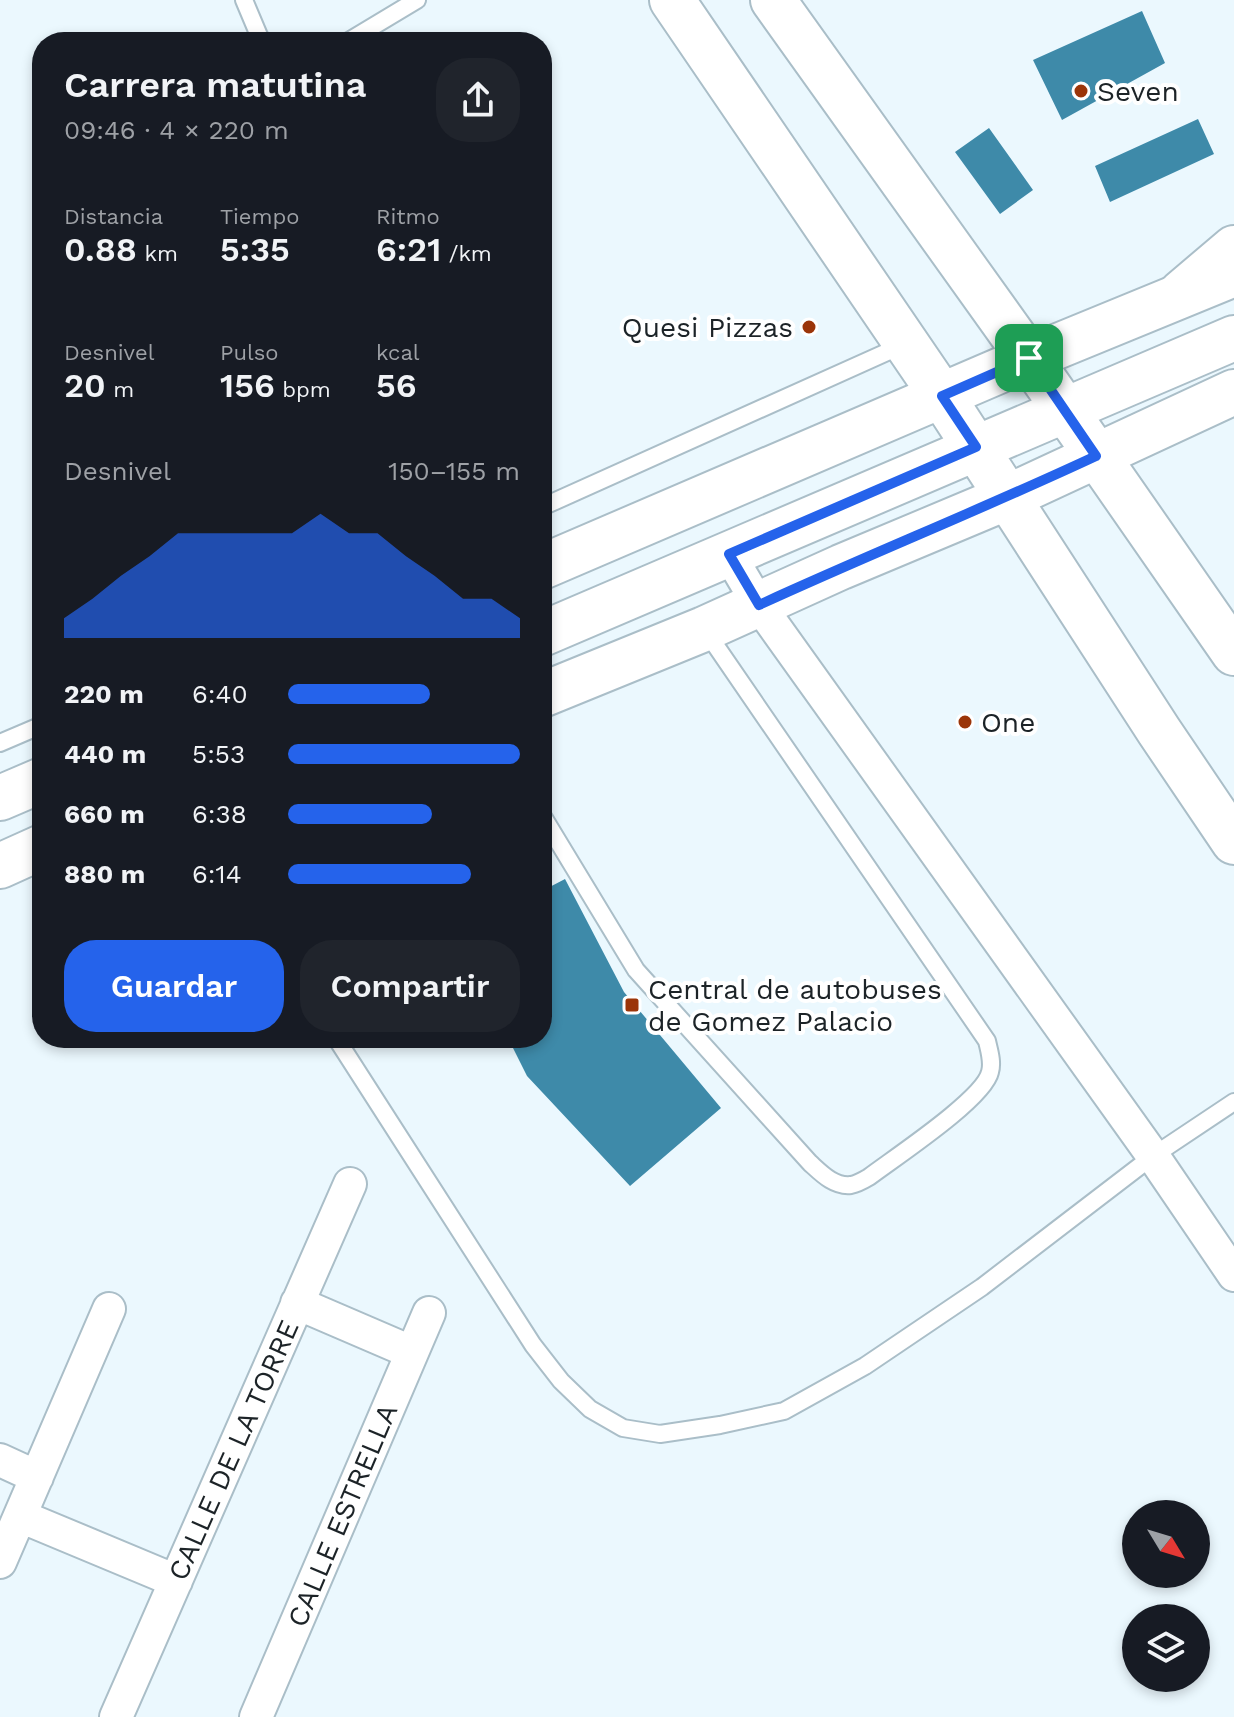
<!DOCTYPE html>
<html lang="es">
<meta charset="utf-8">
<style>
:root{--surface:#171b24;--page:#20242c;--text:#f1f3f6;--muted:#9ea1a6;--accent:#2563eb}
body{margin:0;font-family:"Work Sans",sans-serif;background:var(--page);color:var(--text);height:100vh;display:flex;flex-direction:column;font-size:30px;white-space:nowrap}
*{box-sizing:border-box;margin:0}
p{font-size:26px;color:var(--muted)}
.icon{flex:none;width:44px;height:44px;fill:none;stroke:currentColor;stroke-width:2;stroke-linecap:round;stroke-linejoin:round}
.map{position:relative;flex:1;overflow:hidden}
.side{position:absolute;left:32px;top:32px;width:520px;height:1016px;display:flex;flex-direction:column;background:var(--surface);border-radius:32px;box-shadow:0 4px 12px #0003}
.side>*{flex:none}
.needle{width:52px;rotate:128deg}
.buttons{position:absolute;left:1122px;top:1500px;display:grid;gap:16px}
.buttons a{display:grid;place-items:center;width:88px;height:88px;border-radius:50%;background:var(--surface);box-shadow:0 4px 12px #0003;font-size:40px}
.pin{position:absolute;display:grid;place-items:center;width:68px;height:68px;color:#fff;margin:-34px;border-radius:16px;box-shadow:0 4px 12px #0006}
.round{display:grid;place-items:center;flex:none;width:84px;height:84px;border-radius:32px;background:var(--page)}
.head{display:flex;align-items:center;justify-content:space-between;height:136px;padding:0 32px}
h1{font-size:36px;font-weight:600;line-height:60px}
.figures{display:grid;grid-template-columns:repeat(3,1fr);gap:12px;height:136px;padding:8px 32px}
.figures div{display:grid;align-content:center}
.figures b{font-size:34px;font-weight:600}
.figures small{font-size:22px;font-weight:400}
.figures p{font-size:22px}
.chart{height:224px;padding:16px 32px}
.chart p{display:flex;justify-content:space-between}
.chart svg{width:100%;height:144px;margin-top:8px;fill:var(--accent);opacity:.7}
.primary-button{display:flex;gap:16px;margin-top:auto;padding:16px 32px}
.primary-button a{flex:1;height:92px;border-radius:32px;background:var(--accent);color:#fff;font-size:32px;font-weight:600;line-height:92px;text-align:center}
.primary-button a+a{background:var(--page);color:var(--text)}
ul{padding:0 32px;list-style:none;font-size:26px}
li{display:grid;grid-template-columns:128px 96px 1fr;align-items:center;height:60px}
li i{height:20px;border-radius:10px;background:var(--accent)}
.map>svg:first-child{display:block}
</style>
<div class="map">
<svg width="1234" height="1717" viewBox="0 0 1234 1717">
<rect width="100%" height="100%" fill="#ebf8fe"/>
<path fill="#3e8aa9" d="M1142 11 1165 63 1062 120 1033 60Z
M1198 119 1214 154 1110 202 1095 166Z
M989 128 1033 190 1000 214 955 152Z
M565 879 624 992 721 1108 630 1186 527 1076 508 1038H542V891Z"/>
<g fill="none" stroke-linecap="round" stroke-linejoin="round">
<defs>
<path id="lane" d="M244 0 260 38 266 42
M347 42 417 0
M542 507 905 344
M0 743 42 725
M542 815 636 970 810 1163C821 1173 834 1187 851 1185 856 1184 864 1180 869 1177 894 1158 984 1099 990 1072 993 1062 989 1050 987 1041L705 630
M336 1038 533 1345 561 1381 590 1409 623 1428 660 1434 720 1425 784 1411 865 1366 982 1287 1153 1156 1234 1102"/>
<path id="street" d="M729 554 759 605 1153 1156 1234 1275
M297 1303 411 1352
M0 1460 37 1477
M20 1516 176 1581
M0 1562 109 1309
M116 1717 350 1184
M256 1717 429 1313"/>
<path id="secondary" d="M1181 293 1234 248
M542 695 704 629 841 567 1008 497 1234 392"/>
<path id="primary" d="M672 0 942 396 1159 731 1234 842
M773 0 1029 358 1234 653
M542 567 1029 358 1234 274
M542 634 1234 338
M0 798 42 780
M0 866 42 847"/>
</defs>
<use href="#lane" stroke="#aabec8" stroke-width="20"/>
<use href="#street" stroke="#aabec8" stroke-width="36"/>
<use href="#secondary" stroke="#aabec8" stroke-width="48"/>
<use href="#primary" stroke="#aabec8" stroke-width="48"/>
<use href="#lane" stroke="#fff" stroke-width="16"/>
<use href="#street" stroke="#fff" stroke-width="32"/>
<use href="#secondary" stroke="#fff" stroke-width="44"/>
<use href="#primary" stroke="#fff" stroke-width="44"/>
</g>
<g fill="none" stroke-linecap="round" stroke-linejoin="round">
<defs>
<path id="route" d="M1029 358 1096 456C985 508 870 554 759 605L729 554 976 447 942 396Z"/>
</defs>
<use href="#route" stroke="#fff" stroke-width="16"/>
<use href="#route" stroke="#2563eb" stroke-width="10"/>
</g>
<g fill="#9b3509" stroke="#fff" stroke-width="3">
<circle cx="1081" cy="91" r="8"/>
<circle cx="809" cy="327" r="8"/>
<circle cx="965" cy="722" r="8"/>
<rect x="624" y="997" width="16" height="16" rx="4"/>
</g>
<g text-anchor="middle" stroke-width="8" stroke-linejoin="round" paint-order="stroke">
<g font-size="28" fill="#1c2327" stroke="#fff" text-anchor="start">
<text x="1097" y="101">Seven</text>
<text x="793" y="337" text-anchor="end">Quesi Pizzas</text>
<text x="981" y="732">One</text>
<text x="648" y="999">Central de autobuses<tspan x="648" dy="32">de Gomez Palacio</tspan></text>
</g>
<g font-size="28" fill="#1c2327" stroke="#fff">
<text transform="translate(233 1450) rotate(-66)" y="10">CALLE DE LA TORRE</text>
<text transform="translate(342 1515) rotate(-67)" y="10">CALLE ESTRELLA</text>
</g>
</g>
</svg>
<div class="buttons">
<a><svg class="needle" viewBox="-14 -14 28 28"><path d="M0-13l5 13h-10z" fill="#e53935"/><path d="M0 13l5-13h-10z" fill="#9ea1a6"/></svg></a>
<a><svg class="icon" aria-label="layers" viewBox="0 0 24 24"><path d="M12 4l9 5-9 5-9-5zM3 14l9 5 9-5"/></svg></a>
</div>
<div class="pin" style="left:1029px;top:358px;background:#1e9e55"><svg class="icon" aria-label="arrive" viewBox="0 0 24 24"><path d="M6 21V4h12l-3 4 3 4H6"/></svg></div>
<section class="side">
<div class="head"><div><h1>Carrera matutina</h1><p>09:46 · 4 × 220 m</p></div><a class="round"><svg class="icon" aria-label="share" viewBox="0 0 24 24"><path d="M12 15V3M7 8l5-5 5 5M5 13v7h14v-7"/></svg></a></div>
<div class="figures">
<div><p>Distancia</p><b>0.88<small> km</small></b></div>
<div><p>Tiempo</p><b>5:35</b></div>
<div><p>Ritmo</p><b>6:21<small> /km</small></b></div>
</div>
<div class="figures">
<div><p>Desnivel</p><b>20<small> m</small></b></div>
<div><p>Pulso</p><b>156<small> bpm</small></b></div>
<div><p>kcal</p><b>56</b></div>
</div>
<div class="chart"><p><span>Desnivel</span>150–155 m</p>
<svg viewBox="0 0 160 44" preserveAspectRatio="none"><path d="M0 44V38L10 32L20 25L30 19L40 12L50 12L60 12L70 12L80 12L90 6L100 12L110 12L120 19L130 25L140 32L150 32L160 38V44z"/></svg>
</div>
<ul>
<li><b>220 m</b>6:40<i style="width:61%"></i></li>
<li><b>440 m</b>5:53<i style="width:100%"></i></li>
<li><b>660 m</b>6:38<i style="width:62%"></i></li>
<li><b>880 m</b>6:14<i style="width:79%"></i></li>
</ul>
<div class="primary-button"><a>Guardar</a><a>Compartir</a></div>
</section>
</div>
